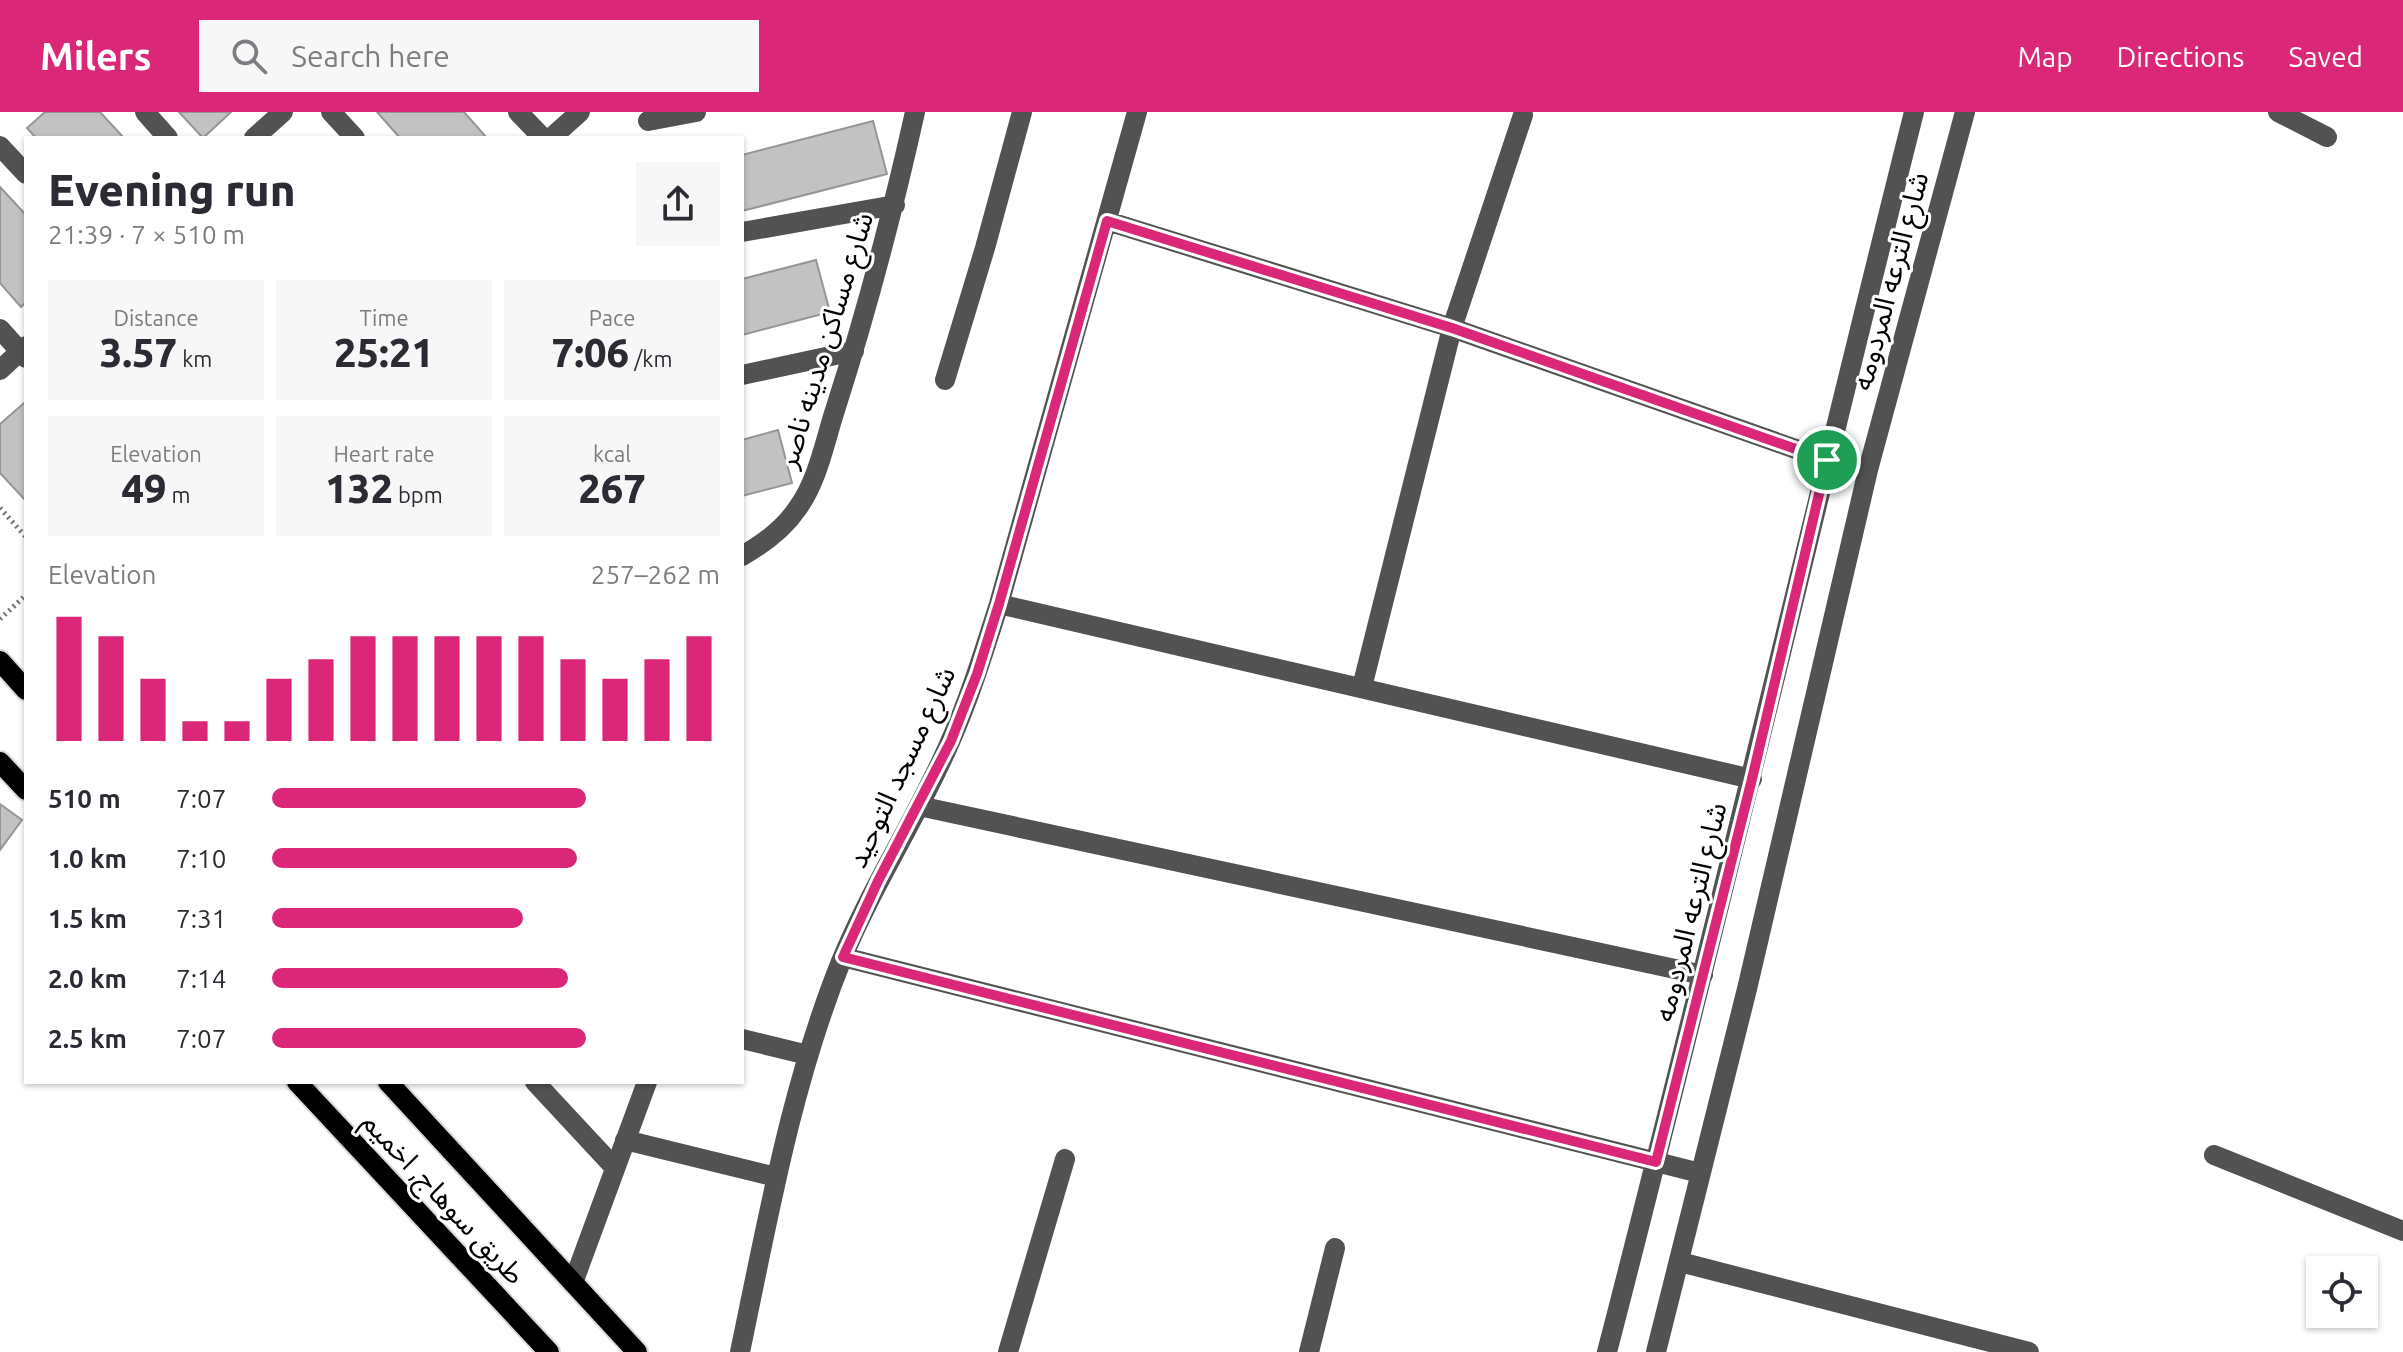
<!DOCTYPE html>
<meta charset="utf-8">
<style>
:root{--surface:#fff;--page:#f7f7f7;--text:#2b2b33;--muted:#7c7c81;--accent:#db2777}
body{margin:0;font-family:Ubuntu,"Noto Sans Arabic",sans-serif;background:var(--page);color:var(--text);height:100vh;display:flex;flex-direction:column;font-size:30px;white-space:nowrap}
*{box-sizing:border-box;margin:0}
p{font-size:26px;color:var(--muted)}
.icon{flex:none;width:44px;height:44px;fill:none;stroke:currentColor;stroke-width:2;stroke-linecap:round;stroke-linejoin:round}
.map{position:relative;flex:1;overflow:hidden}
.panel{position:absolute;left:24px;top:24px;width:720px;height:948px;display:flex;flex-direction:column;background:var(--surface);border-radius:0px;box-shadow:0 2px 6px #0004}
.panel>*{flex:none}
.tools{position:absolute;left:2306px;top:1144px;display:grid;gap:16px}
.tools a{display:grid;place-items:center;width:72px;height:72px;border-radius:0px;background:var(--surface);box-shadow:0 2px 6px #0004;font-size:40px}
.pin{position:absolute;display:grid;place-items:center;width:68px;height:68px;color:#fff;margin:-34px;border:4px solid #fff;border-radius:50%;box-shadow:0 2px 8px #0007}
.round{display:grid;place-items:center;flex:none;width:84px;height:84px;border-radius:0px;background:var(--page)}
.overview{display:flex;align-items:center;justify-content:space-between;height:136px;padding:0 24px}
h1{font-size:44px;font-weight:800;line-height:60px}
.stats{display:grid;grid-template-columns:repeat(3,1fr);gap:12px;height:136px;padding:8px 24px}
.stats div{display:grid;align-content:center;border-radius:0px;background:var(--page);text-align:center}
.stats b{font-size:40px;font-weight:800}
.stats small{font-size:22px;font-weight:400}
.stats p{font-size:22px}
.chart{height:224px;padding:16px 24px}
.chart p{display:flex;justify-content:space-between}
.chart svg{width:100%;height:144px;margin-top:8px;stroke:var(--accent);stroke-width:6}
ul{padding:0 24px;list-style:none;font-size:26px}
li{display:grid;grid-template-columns:128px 96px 1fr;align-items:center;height:60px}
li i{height:20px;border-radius:10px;background:var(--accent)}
header{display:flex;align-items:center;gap:48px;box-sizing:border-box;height:112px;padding:0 40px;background:var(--accent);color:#fff}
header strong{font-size:38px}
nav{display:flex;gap:44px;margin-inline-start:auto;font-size:28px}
.search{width:560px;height:72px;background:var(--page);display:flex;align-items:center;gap:20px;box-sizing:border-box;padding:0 28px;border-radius:0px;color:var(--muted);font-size:30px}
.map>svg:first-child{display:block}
</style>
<header>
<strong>Milers</strong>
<div class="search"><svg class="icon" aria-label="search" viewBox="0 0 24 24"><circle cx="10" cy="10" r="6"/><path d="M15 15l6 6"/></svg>Search here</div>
<nav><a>Map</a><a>Directions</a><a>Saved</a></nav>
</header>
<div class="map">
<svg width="2403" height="1240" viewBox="0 0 2403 1240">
<rect width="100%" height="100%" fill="#fff"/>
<path fill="#c2c2c2" stroke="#969696" stroke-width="2" d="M45 0H100L124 26H36L27 16Z
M179 0H231L203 26Z
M377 0H464L487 26H400Z
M873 9 887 62 742 99V43Z
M0 75 26 103V190L21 195 0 171Z
M816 148 830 200 742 223V167Z
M24 291 26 293V389L0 361V312Z
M778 318 792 371 742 384V328Z
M0 692 22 708 0 738Z"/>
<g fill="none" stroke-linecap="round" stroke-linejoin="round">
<defs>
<path id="major" d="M0 549 26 578
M0 650 26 678
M297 970 549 1240
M388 970 637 1240"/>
</defs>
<use href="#major" stroke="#dbdbdb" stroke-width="24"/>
<path stroke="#747474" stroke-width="5" stroke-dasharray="2 4" stroke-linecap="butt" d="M0 396 26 425
M0 507 26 483"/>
<path stroke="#525252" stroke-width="20" d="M145 0 168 26
M331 0 355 26
M518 0 543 26
M2278 0 2327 25
M648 9 696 0
M254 26 283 0
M551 26 580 0
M0 34 26 62
M1107 109 1452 216 1827 348
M742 120 895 93
M0 217 26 246
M0 258 26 234
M742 263 854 239
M945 268 985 136 1022 0
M742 444C763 432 783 418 797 397 818 369 825 328 836 295 867 198 893 99 915 0
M999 492 1752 667
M1362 575 1452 216 1523 3
M919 694 1703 863
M843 845 1700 1061
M742 927 808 943
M535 970 615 1056
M625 1028 776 1065
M2214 1043 2403 1119
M1680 1150 2029 1240
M573 1171 647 970
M740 1240C768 1107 791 973 842 847 873 772 918 704 950 630 970 585 984 539 999 492L1137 0
M1008 1240 1065 1047
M1309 1240 1335 1136
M1607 1240C1714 828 1810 413 1914 0
M1656 1240 1747 877 1868 358 1965 0"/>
<use href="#major" stroke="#000" stroke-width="20"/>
</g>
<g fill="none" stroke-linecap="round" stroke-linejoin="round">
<defs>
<path id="route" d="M1107 109 1452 216 1827 348 1752 667 1656 1050 843 845 878 769 951 629 977 562 999 492Z"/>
</defs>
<use href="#route" stroke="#fff" stroke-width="16"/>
<use href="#route" stroke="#db2777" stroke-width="10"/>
</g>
<g text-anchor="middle" stroke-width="6" stroke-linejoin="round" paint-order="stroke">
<g font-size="28" fill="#000" stroke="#fff">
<text transform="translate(1890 169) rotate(-75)" y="10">شارع الترعه المردومه</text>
<text transform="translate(825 228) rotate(-73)" y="10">شارع مساكن مدينه ناصر</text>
<text transform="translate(901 655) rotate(-65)" y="10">شارع مسجد التوحيد</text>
<text transform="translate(1690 800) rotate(-76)" y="10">شارع الترعه المردومه</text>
<text transform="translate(444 1086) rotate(47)" y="10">طريق سوهاج, اخميم</text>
</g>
</g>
</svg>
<div class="tools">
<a><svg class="icon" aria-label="locate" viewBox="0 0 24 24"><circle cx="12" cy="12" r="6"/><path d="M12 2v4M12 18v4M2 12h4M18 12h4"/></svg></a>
</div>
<div class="pin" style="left:1827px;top:348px;background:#1e9e55"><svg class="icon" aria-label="arrive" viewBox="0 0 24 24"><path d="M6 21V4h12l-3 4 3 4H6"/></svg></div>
<section class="panel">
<div class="overview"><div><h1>Evening run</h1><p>21:39 · 7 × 510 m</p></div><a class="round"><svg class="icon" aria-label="share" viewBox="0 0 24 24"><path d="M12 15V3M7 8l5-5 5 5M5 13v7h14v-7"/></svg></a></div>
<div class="stats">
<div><p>Distance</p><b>3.57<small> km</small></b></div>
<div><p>Time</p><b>25:21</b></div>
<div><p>Pace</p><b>7:06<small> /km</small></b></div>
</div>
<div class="stats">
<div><p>Elevation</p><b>49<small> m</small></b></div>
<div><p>Heart rate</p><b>132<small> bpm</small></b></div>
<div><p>kcal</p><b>267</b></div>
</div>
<div class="chart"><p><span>Elevation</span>257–262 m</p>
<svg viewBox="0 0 160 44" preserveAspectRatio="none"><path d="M5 44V6M15 44V12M25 44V25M35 44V38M45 44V38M55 44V25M65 44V19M75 44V12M85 44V12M95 44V12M105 44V12M115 44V12M125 44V19M135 44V25M145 44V19M155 44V12"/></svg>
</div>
<ul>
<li><b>510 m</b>7:07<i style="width:70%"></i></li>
<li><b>1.0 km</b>7:10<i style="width:68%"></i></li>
<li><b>1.5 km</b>7:31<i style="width:56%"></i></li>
<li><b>2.0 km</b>7:14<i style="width:66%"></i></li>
<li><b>2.5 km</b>7:07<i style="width:70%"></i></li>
</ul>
</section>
</div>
